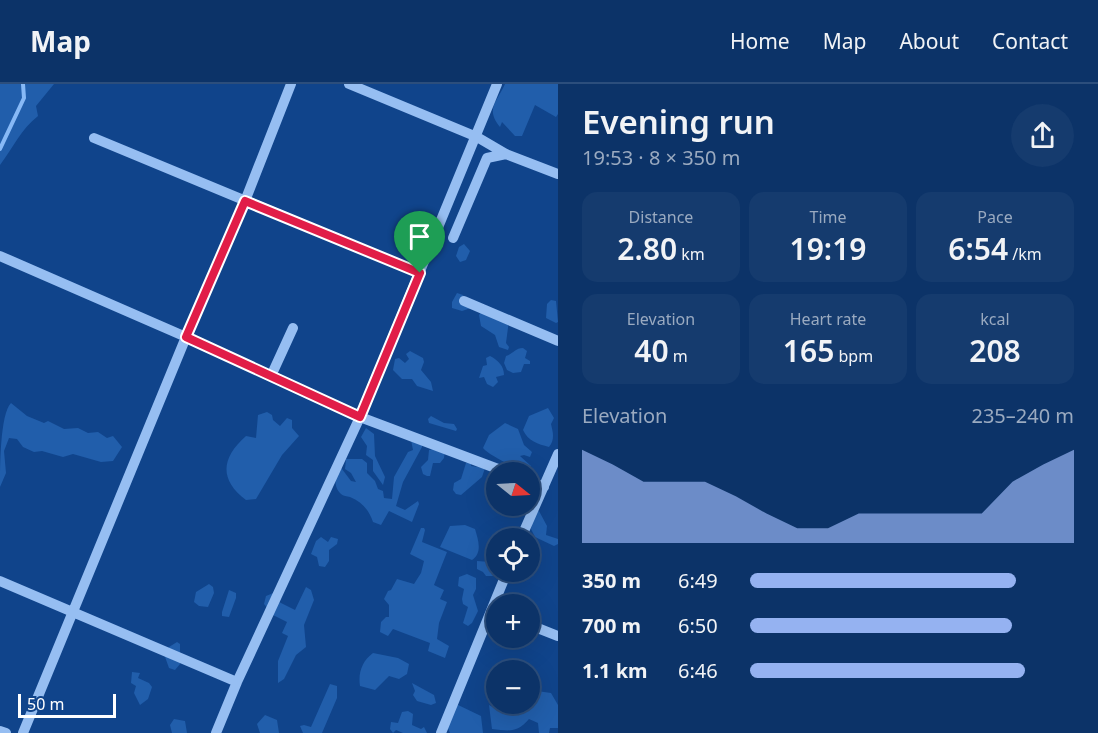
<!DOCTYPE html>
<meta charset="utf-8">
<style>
:root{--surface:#0c3368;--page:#153b6e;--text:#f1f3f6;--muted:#9aaac0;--line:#2c4e7c;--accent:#95b2f1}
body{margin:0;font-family:"Noto Sans",sans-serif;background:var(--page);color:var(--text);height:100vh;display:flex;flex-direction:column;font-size:22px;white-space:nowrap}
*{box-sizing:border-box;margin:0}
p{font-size:20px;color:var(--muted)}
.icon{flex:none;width:33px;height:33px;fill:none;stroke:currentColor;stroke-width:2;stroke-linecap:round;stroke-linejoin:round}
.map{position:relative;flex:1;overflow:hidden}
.sheet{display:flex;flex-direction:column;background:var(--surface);width:540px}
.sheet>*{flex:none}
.needle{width:39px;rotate:108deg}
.controls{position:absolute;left:486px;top:378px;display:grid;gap:12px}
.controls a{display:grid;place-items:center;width:54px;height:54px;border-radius:50%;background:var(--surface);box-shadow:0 6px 24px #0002,0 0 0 2px var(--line);font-size:30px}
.scale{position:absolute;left:18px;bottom:15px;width:98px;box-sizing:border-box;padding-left:6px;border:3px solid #fff;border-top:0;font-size:16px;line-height:21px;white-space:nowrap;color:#fff;-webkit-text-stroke:4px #10448b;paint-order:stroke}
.pin{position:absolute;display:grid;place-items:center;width:51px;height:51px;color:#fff;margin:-62px -26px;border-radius:50% 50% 50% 0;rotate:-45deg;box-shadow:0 0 6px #0007}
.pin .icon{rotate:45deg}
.round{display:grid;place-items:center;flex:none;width:63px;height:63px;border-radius:32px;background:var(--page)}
.summary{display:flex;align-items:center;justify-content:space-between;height:102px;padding:0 24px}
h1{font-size:33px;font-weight:600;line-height:45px}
.stats{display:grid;grid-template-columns:repeat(3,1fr);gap:9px;height:102px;padding:6px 24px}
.stats div{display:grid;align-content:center;border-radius:15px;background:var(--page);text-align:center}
.stats b{font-size:30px;font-weight:600}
.stats small{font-size:16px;font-weight:400}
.stats p{font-size:16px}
.chart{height:168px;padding:12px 24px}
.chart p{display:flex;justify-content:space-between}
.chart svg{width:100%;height:108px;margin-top:6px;fill:var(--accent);opacity:.7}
ul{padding:0 24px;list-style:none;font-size:20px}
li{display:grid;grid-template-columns:96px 72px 1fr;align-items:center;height:45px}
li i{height:15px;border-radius:8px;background:var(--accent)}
header{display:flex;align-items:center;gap:36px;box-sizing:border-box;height:84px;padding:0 30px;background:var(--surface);border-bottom:2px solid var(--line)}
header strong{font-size:28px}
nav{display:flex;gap:33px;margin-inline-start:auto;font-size:21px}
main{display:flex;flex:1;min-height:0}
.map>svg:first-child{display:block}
</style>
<header>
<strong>Map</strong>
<nav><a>Home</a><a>Map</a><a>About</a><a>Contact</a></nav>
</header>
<main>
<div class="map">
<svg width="558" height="649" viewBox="0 0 558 649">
<rect width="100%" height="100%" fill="#10448b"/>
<path fill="#215eab" d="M0 0H54L36 22 38 32C21 45 13 64 0 81Z
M505 0H558V30L556 33 535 21 522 52H515L502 38 500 43C485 25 497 18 505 0Z
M464 160 470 167 466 176 460 178 456 172 459 163Z
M457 209 463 211 471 224 462 227 452 224V218Z
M551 216 556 217 558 238 556 239 546 234 547 220Z
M484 223 509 236 506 259 509 263 508 266 499 263 495 251 481 242 479 231Z
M523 264 527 267 525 274 530 277V280H524L521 288 513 289 507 286 504 279 506 272C513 270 515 264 523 264Z
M410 267 423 274 424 278 421 286 431 298 433 307 417 302 412 295H402L393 286 395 275 399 274 405 279 409 275 406 270Z
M490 272C498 276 504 282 504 291L496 293 498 298 493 303 487 300 484 293 479 294 483 282 487 281 486 274Z
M11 319 27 332 44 339 48 337 64 345 78 344 88 349 98 348 107 354 113 352 122 363 113 377 101 378 73 370 63 373 42 367 34 368 23 363 17 355 9 354 4 367 6 389 0 403C0 384 0 330 11 319Z
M548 324 554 334 551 340C553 349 555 355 549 363 538 360 528 357 523 346L529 332Z
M267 328 272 331 273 336 280 342 287 334 292 336V344L299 352 282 371 256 415 246 416C219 396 221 374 246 352L256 354 258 331Z
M431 332 444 339 454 340 457 345 456 347 429 339 428 335Z
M505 339 518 345 524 361 532 368 530 373 524 371 520 372 531 382 527 387C517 385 490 372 483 364L489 351Z
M366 344 374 350 375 372 385 393 383 401 373 387V376L366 371 367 362 361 353Z
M411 356 422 358V363L403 398 396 422 405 426 418 417 419 420 412 438 389 427 381 441 373 438C369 426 362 418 350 413 347 412 343 412 341 410 332 402 336 389 339 381L351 397 356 398 351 389 345 385 346 375H362L367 379V389L375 397 378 405 383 407 384 414 392 415 394 393 408 368 413 366Z
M436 364 445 366 444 374 440 379H433L430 392H427L423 390 421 383 428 376 429 366Z
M471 376V382L485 384 482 393 461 411 456 410 453 406 454 399 461 395 466 379Z
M539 427 547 442 546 451 558 455V460L554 462 535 453 531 445 534 428Z
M465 441 475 445C478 455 483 469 472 476L440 463 450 442Z
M421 444H424L425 446 422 458 447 468 434 501 444 506 440 515 447 518 439 539 437 555 449 562 445 574 428 567 430 559 393 545 388 552 380 548 381 538 386 533H389V521L384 515 388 507 391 506 397 495 414 500 421 489 424 477 410 470Z
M321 453 328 458 331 453 338 455 337 460 329 466V477L325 483 319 482 317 473 311 470 316 457Z
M477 477 490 478 496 482 493 492H486L483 488 477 485Z
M467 490 476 494V505L473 511 478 527 472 539 468 542 463 539 468 523 463 520 462 515 464 505 458 502 459 493Z
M209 500 213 503 214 509 208 523 199 522 194 518 196 508Z
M306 503 311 506 314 516 304 541 306 563 296 571 284 595 278 599V577L288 552 282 549 287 538 273 531 264 520 266 512 278 507 279 518 295 526Z
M229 506 236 509V514L229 533 222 532V528Z
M177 558 180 560V580L175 586 169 584 164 570 169 563Z
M373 569 398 574 409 580 407 590 399 595 389 592 375 606 360 602C358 589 362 577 373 569Z
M132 588 140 589 138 594 149 599 152 603 148 615 140 621 134 609 136 602 131 599Z
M412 599 434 611 436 619 431 621 417 617 413 611 415 607Z
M330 600 337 602V614L322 649H303L300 642 304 641 311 643Z
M530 606 551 609 558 621V644H550L549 649H539L538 639 529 635C517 649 510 647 492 645L489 621C499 627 513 630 520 620H530Z
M456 620 481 632 483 649H450L447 642Z
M408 627 413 630 412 641 421 645 424 643 427 649H403L396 646 393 649 390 645 391 638 398 639 402 628Z
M265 631 277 636 279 649H260L257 640Z
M174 635 185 637 187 649H172L170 641Z"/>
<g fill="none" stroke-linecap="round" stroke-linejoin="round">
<path stroke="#87b9f6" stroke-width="4" d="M0 65 24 14 23 0"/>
<path stroke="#96bef2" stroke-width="10" d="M349 0 477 53 506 70 558 90
M94 54 420 189
M453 154 487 74 506 70
M0 172 186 253 360 333 506 388
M464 217 558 257
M271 292 293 244
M530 397 544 403
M521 454 558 370
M0 497 237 598
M530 541 558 552
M0 647 6 649
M23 649 186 253 245 117 291 0
M216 649 237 598 360 333 497 0
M441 649 507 488"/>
</g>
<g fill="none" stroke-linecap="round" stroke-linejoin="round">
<defs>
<path id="route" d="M245 117 420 189 360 333 186 253Z"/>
</defs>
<use href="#route" stroke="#fff" stroke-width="12"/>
<use href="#route" stroke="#e11d48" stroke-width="8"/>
</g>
</svg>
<div class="controls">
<a><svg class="needle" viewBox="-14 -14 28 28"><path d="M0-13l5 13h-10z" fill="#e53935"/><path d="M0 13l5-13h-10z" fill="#9aaac0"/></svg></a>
<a><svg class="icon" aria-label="locate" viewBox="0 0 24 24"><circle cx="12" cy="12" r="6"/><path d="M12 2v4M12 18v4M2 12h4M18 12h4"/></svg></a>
<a>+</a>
<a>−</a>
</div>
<div class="scale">50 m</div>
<div class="pin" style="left:420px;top:189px;background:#1e9e55"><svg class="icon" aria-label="arrive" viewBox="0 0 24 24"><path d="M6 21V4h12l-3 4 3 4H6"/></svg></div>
</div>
<section class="sheet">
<div class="summary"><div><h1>Evening run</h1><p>19:53 · 8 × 350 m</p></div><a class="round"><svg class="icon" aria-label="share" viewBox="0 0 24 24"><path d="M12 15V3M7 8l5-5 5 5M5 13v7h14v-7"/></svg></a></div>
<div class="stats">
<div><p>Distance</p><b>2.80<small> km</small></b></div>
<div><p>Time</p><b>19:19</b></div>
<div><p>Pace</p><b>6:54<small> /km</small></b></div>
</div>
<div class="stats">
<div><p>Elevation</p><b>40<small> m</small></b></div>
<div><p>Heart rate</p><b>165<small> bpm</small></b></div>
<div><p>kcal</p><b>208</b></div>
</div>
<div class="chart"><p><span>Elevation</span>235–240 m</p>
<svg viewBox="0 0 160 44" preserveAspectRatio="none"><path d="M0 44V6L10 12L20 19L30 19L40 19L50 25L60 32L70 38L80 38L90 32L100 32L110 32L120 32L130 32L140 19L150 12L160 6V44z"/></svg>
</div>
<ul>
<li><b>350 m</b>6:49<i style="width:82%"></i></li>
<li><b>700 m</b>6:50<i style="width:81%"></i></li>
<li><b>1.1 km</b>6:46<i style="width:85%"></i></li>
</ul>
</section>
</main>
